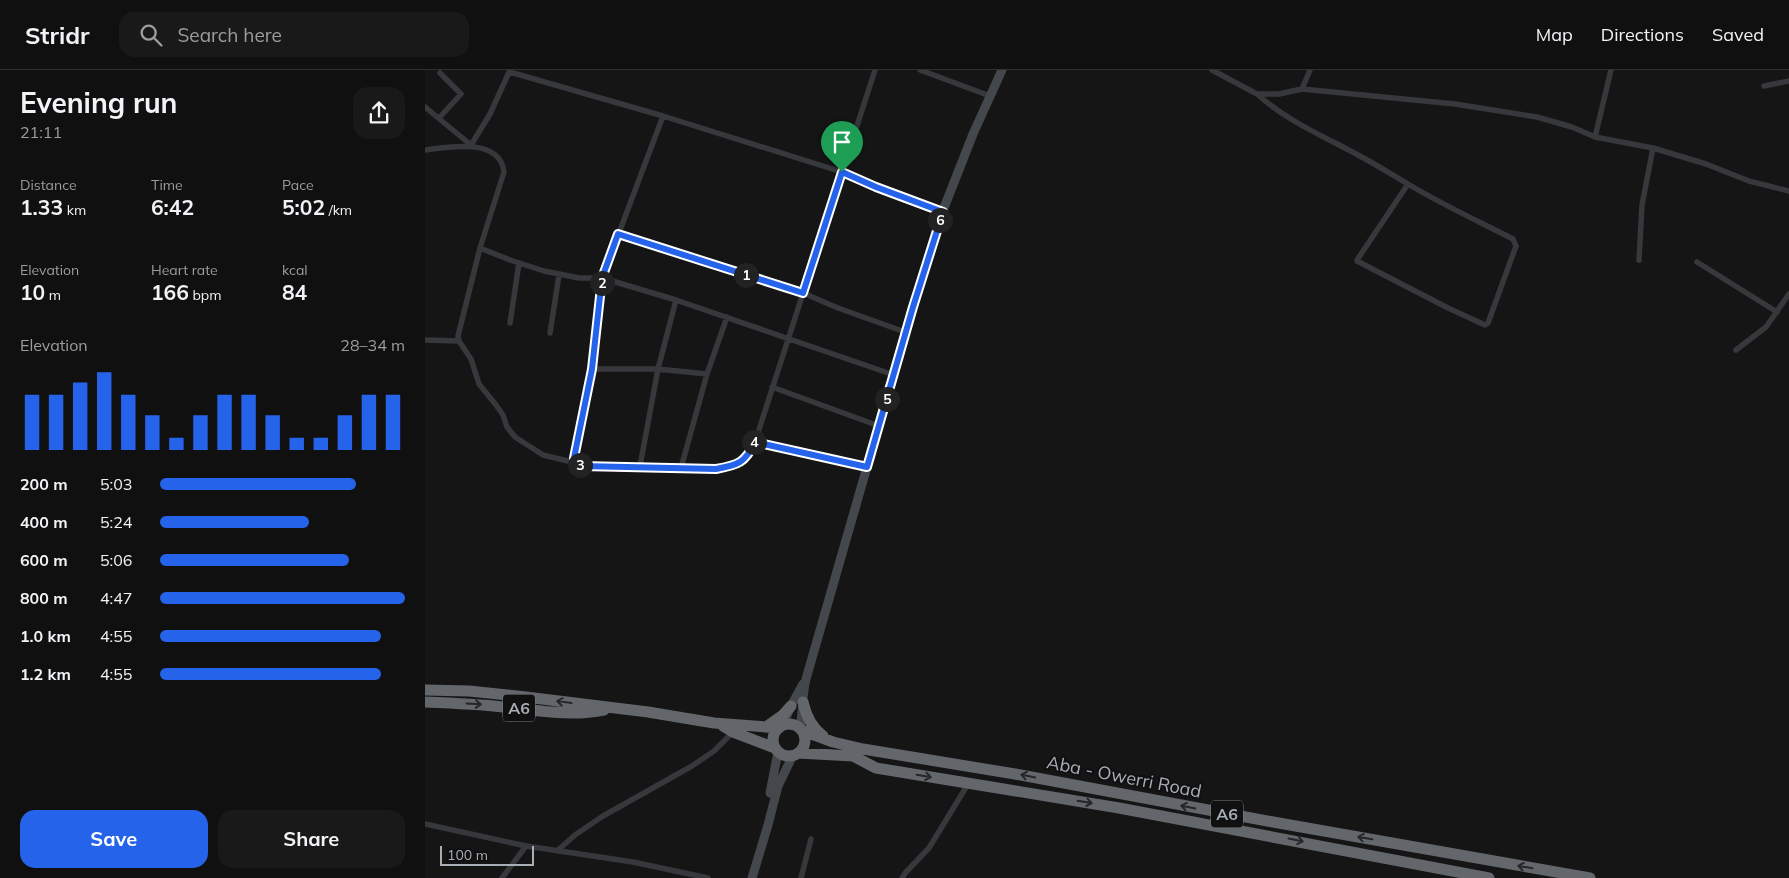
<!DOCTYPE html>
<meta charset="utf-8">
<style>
:root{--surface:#101010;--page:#191919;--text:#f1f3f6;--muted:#9c9d9f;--line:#303030;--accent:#2563eb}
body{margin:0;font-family:Mulish,sans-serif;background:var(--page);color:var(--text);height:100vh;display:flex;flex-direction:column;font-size:19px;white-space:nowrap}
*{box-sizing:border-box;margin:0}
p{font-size:16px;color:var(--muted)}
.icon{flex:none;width:28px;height:28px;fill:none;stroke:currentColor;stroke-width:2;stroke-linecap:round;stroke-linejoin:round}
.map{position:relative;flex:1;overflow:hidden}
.drawer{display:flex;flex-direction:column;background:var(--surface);width:425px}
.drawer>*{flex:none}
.scale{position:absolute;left:15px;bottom:12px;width:94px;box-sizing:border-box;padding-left:5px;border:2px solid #a8aeb5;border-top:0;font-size:14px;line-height:18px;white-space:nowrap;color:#a8aeb5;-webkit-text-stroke:4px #101011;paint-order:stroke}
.pin{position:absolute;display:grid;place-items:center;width:42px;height:42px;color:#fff;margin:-51px -21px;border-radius:50% 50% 50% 0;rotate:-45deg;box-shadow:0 0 5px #0007}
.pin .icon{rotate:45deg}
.km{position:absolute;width:25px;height:25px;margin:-12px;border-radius:50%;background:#222;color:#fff;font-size:14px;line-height:25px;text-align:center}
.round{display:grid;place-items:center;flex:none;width:52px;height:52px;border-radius:15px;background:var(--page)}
.summary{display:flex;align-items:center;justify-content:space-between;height:85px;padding:0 20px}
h1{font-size:28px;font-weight:700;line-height:38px}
.metrics{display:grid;grid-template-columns:repeat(3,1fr);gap:8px;height:85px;padding:5px 20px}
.metrics div{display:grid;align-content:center}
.metrics b{font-size:21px;font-weight:700}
.metrics small{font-size:14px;font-weight:400}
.metrics p{font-size:14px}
.chart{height:140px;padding:10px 20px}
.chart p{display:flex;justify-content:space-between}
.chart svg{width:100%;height:90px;margin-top:5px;stroke:var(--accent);stroke-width:6}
.primary-button{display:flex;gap:10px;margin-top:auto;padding:10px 20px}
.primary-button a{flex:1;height:58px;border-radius:15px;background:var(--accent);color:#fff;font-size:20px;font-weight:700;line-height:58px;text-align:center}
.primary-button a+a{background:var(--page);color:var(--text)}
ul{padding:0 20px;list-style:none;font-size:16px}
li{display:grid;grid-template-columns:80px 60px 1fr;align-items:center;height:38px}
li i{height:12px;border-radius:6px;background:var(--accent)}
header{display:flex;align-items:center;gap:30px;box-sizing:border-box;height:70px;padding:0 25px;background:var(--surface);border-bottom:1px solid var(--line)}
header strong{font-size:24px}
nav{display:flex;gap:28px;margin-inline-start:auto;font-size:18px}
.search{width:350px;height:45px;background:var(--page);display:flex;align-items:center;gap:12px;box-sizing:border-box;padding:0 18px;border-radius:15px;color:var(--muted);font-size:19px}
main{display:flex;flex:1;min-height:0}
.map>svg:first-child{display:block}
</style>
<header>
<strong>Stridr</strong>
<div class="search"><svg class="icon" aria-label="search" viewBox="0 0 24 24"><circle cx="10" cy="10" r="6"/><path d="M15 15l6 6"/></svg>Search here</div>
<nav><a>Map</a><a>Directions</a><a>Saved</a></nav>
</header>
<main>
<section class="drawer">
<div class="summary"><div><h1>Evening run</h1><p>21:11</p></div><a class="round"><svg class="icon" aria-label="share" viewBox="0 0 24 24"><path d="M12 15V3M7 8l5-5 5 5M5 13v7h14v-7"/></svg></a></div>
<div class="metrics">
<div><p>Distance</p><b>1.33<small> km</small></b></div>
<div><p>Time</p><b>6:42</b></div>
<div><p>Pace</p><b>5:02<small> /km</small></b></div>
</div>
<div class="metrics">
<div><p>Elevation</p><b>10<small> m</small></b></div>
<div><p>Heart rate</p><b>166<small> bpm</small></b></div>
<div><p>kcal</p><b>84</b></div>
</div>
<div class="chart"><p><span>Elevation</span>28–34 m</p>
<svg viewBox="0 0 160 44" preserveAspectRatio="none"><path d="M5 44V17M15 44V17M25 44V11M35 44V6M45 44V17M55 44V27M65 44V38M75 44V27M85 44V17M95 44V17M105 44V27M115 44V38M125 44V38M135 44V27M145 44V17M155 44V17"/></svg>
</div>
<ul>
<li><b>200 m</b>5:03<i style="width:80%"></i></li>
<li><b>400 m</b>5:24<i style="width:61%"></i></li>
<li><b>600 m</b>5:06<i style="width:77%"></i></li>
<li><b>800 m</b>4:47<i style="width:100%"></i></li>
<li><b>1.0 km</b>4:55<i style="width:90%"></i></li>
<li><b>1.2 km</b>4:55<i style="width:90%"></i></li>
</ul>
<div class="primary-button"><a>Save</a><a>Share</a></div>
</section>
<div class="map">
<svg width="1364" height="808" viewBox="0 0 1364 808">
<rect width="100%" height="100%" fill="#151516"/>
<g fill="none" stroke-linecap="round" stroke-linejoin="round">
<path stroke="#36383b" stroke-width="5.5" d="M495 0 565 26
M787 0 832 24H854L877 19 1030 34 1112 47 1147 57 1170 67 1228 78 1281 94 1324 111 1364 121
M85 2 238 46
M1339 16 1364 11
M877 19 885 0
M832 24C862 51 898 66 933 85 950 94 966 104 983 114 1016 134 1053 151 1088 169L1091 176 1063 253 1060 255 1023 238 932 191V190L983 114
M0 37 46 75 65 44 85 0
M14 48 36 24 15 3
M1170 67 1186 0
M0 80C23 77 75 67 79 102L55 178 33 266 34 271 46 289 54 314 71 335 78 345 82 357 90 367 118 385 151 393
M193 164 378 223 413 238 480 262
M55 178 85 190 119 201 154 208H177L251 230 469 305
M1214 190 1217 135 1228 78
M1272 192 1352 242
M85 253 94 193
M125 263 134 205
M0 270 34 271
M1311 280 1341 257 1364 224
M167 299H233L282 304
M347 317 454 356
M330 372C320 393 313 395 291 399L156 396 151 393 149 388 167 299 177 208 238 46 417 102 451 117 518 142
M215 396 233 299 251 230
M442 397 330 372 450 0
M256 398 282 304 302 247
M0 754 101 776 208 792 283 808
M132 781 150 765 178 746 267 696 289 681 308 662
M77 808 101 776
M376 808 386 769
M477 808 481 802 504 778 543 714"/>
<path stroke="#44474b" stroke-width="9" d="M358 655 366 636 378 614
M375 658C378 642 377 625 381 609L488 237 515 148 548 64 577 0
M345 723 353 682
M327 808 343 755 353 716 368 685"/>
<path stroke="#63666b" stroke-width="11" d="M0 620 44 621 101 627 223 642 289 653 354 658
M0 632C26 633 52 634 78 637 111 640 146 647 179 640
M378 632C381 646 386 657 398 666
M348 670a16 16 0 1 1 32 0a16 16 0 1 1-32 0Z
M298 656 308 662 350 678
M341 657 358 645 366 636
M376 660 408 672 438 679 590 704 848 752 1165 808
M373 683 428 686 451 698 694 738 1064 808"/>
</g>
<defs><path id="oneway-shaft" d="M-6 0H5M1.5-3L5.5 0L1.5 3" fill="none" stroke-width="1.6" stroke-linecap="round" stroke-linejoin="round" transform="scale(1.25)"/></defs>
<g stroke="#252628">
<use href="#oneway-shaft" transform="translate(139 632) rotate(-172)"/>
<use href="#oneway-shaft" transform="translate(49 634) rotate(3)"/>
<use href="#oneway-shaft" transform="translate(499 706) rotate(10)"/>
<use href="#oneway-shaft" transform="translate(603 706) rotate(-169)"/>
<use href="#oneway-shaft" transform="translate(660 732) rotate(9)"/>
<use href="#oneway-shaft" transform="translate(763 737) rotate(-169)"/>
<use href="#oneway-shaft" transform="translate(940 768) rotate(-170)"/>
<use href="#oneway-shaft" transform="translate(871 770) rotate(11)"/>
<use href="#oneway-shaft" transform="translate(1100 797) rotate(-170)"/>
</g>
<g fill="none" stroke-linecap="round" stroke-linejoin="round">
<defs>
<path id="route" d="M417 102 451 117 518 142 488 237 442 397 330 372C320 393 313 395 291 399L156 396 151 393 149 388 167 299 177 208 193 164 378 223Z"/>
</defs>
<use href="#route" stroke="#fff" stroke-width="10"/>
<use href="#route" stroke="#2563eb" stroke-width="6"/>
</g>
<g text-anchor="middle" stroke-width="4" stroke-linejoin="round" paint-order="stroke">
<g fill="#101011" stroke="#7a7f84" stroke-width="1">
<rect x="78" y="624.5" width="32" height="27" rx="4"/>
<rect x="786" y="730.5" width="32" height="27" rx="4"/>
</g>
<g font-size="16" font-weight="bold" fill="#a8aeb5">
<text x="94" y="644">A6</text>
<text x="802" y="750">A6</text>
</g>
<g font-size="18" fill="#a8aeb5" stroke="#101011">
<text transform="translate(699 707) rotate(11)" y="6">Aba - Owerri Road</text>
</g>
</g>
</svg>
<div class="scale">100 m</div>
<div class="pin" style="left:417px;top:102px;background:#1e9e55"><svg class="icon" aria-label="arrive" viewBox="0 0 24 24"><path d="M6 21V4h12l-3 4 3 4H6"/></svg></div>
<b class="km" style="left:321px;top:205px">1</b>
<b class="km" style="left:177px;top:213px">2</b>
<b class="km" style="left:155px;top:395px">3</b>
<b class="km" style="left:329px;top:372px">4</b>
<b class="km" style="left:462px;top:329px">5</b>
<b class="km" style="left:515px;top:150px">6</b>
</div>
</main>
